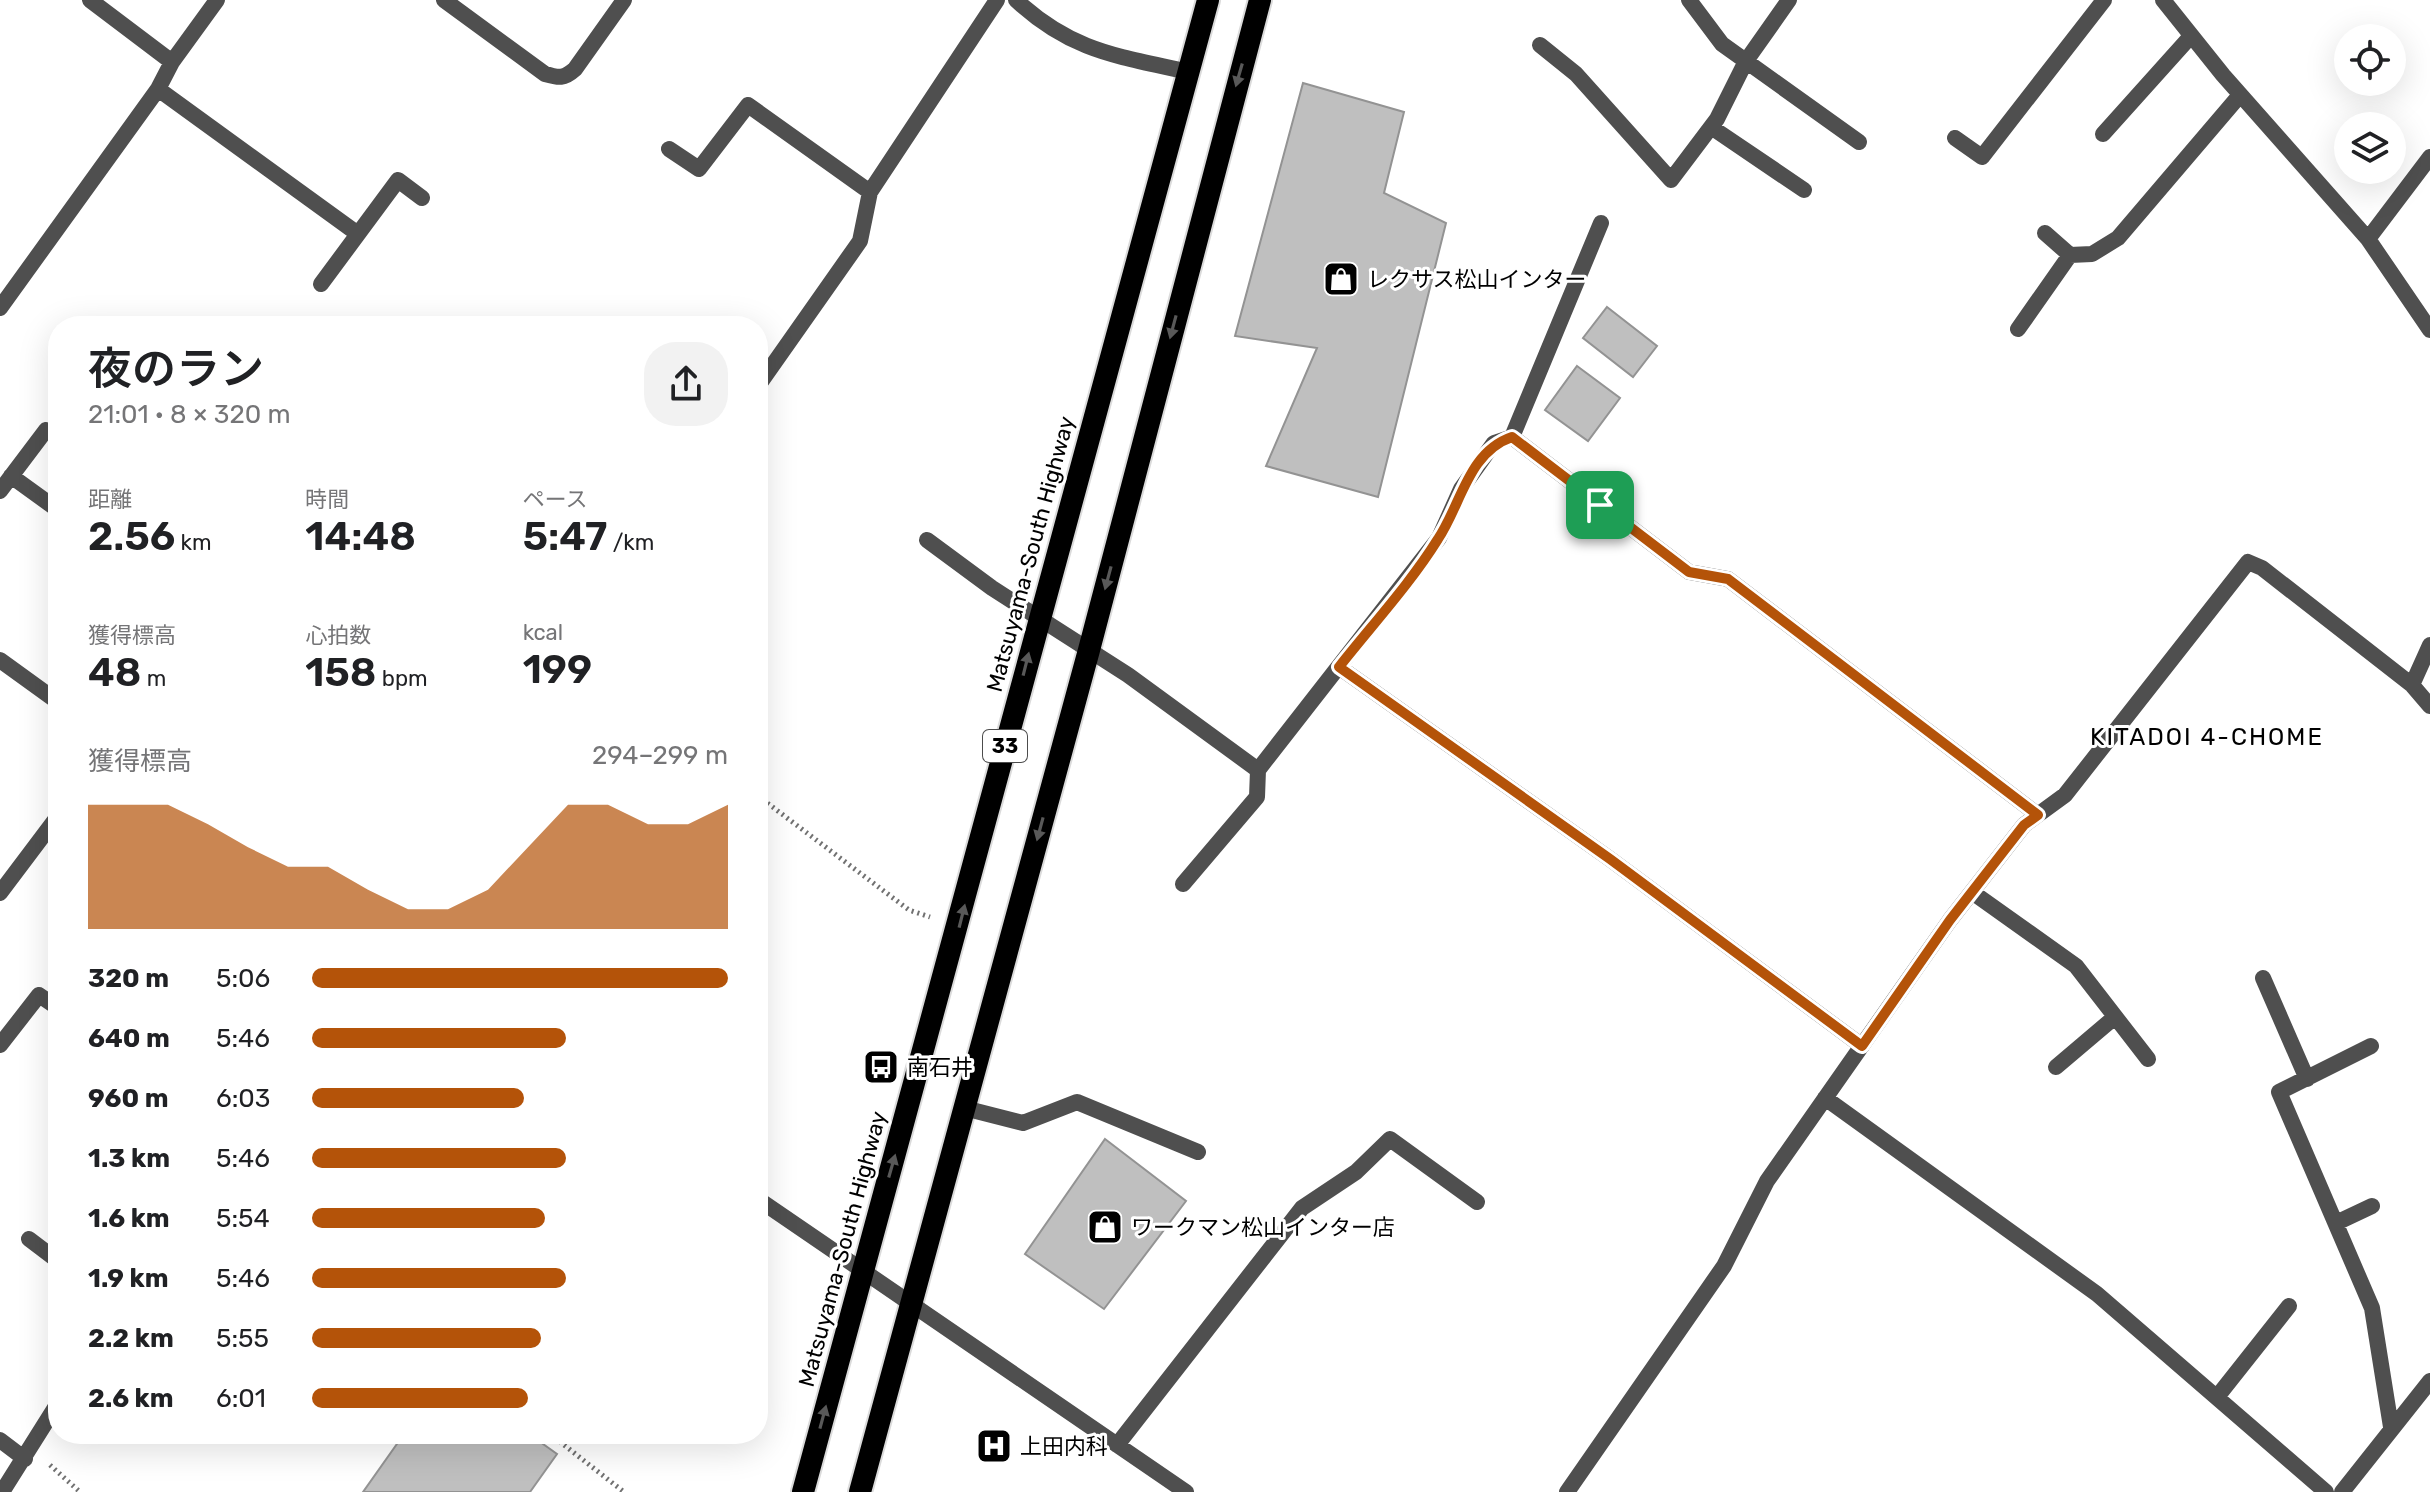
<!DOCTYPE html>
<html lang="ja">
<meta charset="utf-8">
<style>
:root{--surface:#fff;--page:#f2f2f2;--text:#202124;--muted:#757577;--accent:#b45309}
body{margin:0;font-family:Rubik,"Noto Sans JP",sans-serif;background:var(--page);color:var(--text);height:100vh;display:flex;flex-direction:column;font-size:30px;white-space:nowrap}
*{box-sizing:border-box;margin:0}
p{font-size:26px;color:var(--muted)}
.icon{flex:none;width:44px;height:44px;fill:none;stroke:currentColor;stroke-width:2;stroke-linecap:round;stroke-linejoin:round}
.map{position:relative;flex:1;overflow:hidden}
.panel{position:absolute;left:48px;top:316px;width:720px;height:1128px;display:flex;flex-direction:column;background:var(--surface);border-radius:32px;box-shadow:0 8px 32px #0002}
.panel>*{flex:none}
.fabs{position:absolute;left:2334px;top:24px;display:grid;gap:16px}
.fabs a{display:grid;place-items:center;width:72px;height:72px;border-radius:50%;background:var(--surface);box-shadow:0 8px 32px #0002;font-size:40px}
.pin{position:absolute;display:grid;place-items:center;width:68px;height:68px;color:#fff;margin:-34px;border-radius:16px;box-shadow:0 4px 12px #0006}
.round{display:grid;place-items:center;flex:none;width:84px;height:84px;border-radius:32px;background:var(--page)}
.summary{display:flex;align-items:center;justify-content:space-between;height:136px;padding:0 40px}
h1{font-size:44px;font-weight:600;line-height:60px}
.figures{display:grid;grid-template-columns:repeat(3,1fr);gap:12px;height:136px;padding:8px 40px}
.figures div{display:grid;align-content:center}
.figures b{font-size:40px;font-weight:600}
.figures small{font-size:22px;font-weight:400}
.figures p{font-size:22px}
.chart{height:224px;padding:16px 40px}
.chart p{display:flex;justify-content:space-between}
.chart svg{width:100%;height:144px;margin-top:8px;fill:var(--accent);opacity:.7}
ul{padding:0 40px;list-style:none;font-size:26px}
li{display:grid;grid-template-columns:128px 96px 1fr;align-items:center;height:60px}
li i{height:20px;border-radius:10px;background:var(--accent)}
.map>svg:first-child{display:block}
</style>
<div class="map">
<svg width="2430" height="1492" viewBox="0 0 2430 1492">
<rect width="100%" height="100%" fill="#fff"/>
<path fill="#bfbfbf" stroke="#939393" stroke-width="2" d="M1303 83 1404 112 1384 193 1446 223 1378 497 1266 466 1317 348 1235 336Z
M1607 307 1657 346 1633 377 1583 338Z
M1577 366 1620 398 1588 441 1545 410Z
M1105 1139 1186 1201 1104 1309 1025 1254Z
M404 1434H529L557 1454 530 1492H363Z"/>
<g fill="none" stroke-linecap="round" stroke-linejoin="round">
<defs>
<path id="trunk" d="M803 1492 1208 0
M860 1492 1089 650 1260 0"/>
</defs>
<use href="#trunk" stroke="#dbdbdb" stroke-width="26"/>
<path stroke="#717171" stroke-width="5" stroke-dasharray="2 4" stroke-linecap="butt" d="M758 796 909 910 930 917
M550 1434 624 1492
M50 1465 80 1492"/>
<path stroke="#4f4f4f" stroke-width="16" d="M90 0 172 62
M444 0 545 74C559 78 564 79 575 69L624 0
M1016 0C1072 52 1118 56 1189 72
M1689 0 1722 44 1859 142
M2163 0 2223 75 2368 239 2430 330
M1540 45 1576 74 1671 180 1717 119 1746 61 1789 0
M158 89 358 234
M1711 127 1804 190
M2103 134 2191 36
M1955 138 1982 157 2104 0
M669 149 699 169 748 105 870 192
M1601 223 1512 437 1689 572 1728 579 2038 815
M2045 233 2070 255
M2368 239 2430 157
M321 284 398 180 422 198
M0 308 158 89 172 62 217 0
M2018 329 2070 255 2092 254 2118 238 2240 95
M758 386 860 241 870 192 997 0
M11 476 58 510
M0 491 46 430
M927 540 992 588 1128 675 1258 770
M0 660 58 702
M1339 667 1610 859 1862 1046
M2412 685 2430 645
M1183 884 1257 797 1258 770 1439 538 1461 489 1494 443 1512 437
M1972 892 2076 966 2148 1059
M0 893 58 816
M2263 978 2307 1079
M0 1045 39 995 58 1008
M2371 1046 2279 1092 2372 1308 2391 1427
M2056 1067 2115 1017
M1825 1098 2097 1294 2326 1492
M964 1108 1023 1123 1077 1102 1198 1152
M758 1199 1186 1492
M2336 1223 2372 1206
M29 1239 58 1261
M2217 1397 2289 1306
M0 1440 25 1459
M1117 1445 1302 1208 1356 1172 1390 1139 1477 1202
M2 1492 58 1403
M1567 1492 1724 1266 1767 1181 1950 920 2024 825 2065 795 2248 562 2262 568 2412 685 2430 706
M2342 1492 2430 1381"/>
<use href="#trunk" stroke="#000" stroke-width="22"/>
</g>
<defs><path id="oneway-solid" d="M-6-.8H1V-3.2L6.5 0L1 3.2V.8H-6Z" transform="scale(2)"/></defs>
<g fill="#595959">
<use href="#oneway-solid" transform="translate(1239 75) rotate(106)"/>
<use href="#oneway-solid" transform="translate(1173 327) rotate(105)"/>
<use href="#oneway-solid" transform="translate(1108 578) rotate(105)"/>
<use href="#oneway-solid" transform="translate(1026 664) rotate(-76)"/>
<use href="#oneway-solid" transform="translate(1040 829) rotate(105)"/>
<use href="#oneway-solid" transform="translate(962 916) rotate(-76)"/>
<use href="#oneway-solid" transform="translate(892 1166) rotate(-74)"/>
<use href="#oneway-solid" transform="translate(823 1417) rotate(-75)"/>
</g>
<g fill="none" stroke-linecap="round" stroke-linejoin="round">
<defs>
<path id="route" d="M1512 437 1689 572 1728 579 2038 815 2024 825 1950 920 1862 1046 1610 859 1339 667C1372 625 1410 584 1438 539 1461 505 1468 452 1512 437Z"/>
</defs>
<use href="#route" stroke="#fff" stroke-width="16"/>
<use href="#route" stroke="#b45309" stroke-width="10"/>
</g>
<defs>
<symbol id="shop-square" viewBox="-11 -11 22 22"><rect x="-9" y="-9" width="18" height="18" rx="4" fill="#000" stroke="#fff"/><path d="M-5-2.5h2.3a2.7 3.5 0 0 1 5.4 0H5L5.5 6h-11ZM-1.5-2.5h3a1.5 2.3 0 0 0-3 0Z" fill="#fff"/></symbol>
<symbol id="bus-square" viewBox="-11 -11 22 22"><rect x="-9" y="-9" width="18" height="18" rx="4" fill="#000" stroke="#fff"/><path d="M-5-6H5V4H4V6H2V4H-2V6H-4V4H-5ZM-3.5-4V0h7V-4ZM-3.5 1.2v1.5H-2V1.2ZM2 1.2v1.5H3.5V1.2Z" fill="#fff"/></symbol>
<symbol id="hospital-square" viewBox="-11 -11 22 22"><rect x="-9" y="-9" width="18" height="18" rx="4" fill="#000" stroke="#fff"/><path d="M-5-5h3v3.5h4V-5h3V5h-3V1.5h-4V5h-3Z" fill="#fff"/></symbol>
</defs>
<g fill-rule="evenodd">
<use href="#shop-square" x="1321" y="259" width="40" height="40"/>
<use href="#bus-square" x="861" y="1047" width="40" height="40"/>
<use href="#shop-square" x="1085" y="1207" width="40" height="40"/>
<use href="#hospital-square" x="974" y="1426" width="40" height="40"/>
</g>
<g text-anchor="middle" stroke-width="6" stroke-linejoin="round" paint-order="stroke">
<rect fill="#fff" stroke="#4c4c4c" stroke-width="2" x="983" y="730" width="44" height="32" rx="6"/>
<g font-size="20" font-weight="bold" fill="#000">
<text x="1005" y="753">33</text>
</g>
<g font-size="22" fill="#000" stroke="#fff" text-anchor="start">
<text x="1367" y="287">レクサス松山インター</text>
<text x="907" y="1075">南石井</text>
<text x="1131" y="1235">ワークマン松山インター店</text>
<text x="1020" y="1454">上田内科</text>
</g>
<g font-size="22" fill="#000" stroke="#fff">
<text transform="translate(1030 554) rotate(-75)" y="8">Matsuyama-South Highway</text>
<text transform="translate(842 1249) rotate(-75)" y="8">Matsuyama-South Highway</text>
</g>
<g font-size="24" letter-spacing="2" fill="#000" stroke="#fff">
<text x="2207" y="745">KITADOI 4-CHOME</text>
</g>
</g>
</svg>
<div class="fabs">
<a><svg class="icon" aria-label="locate" viewBox="0 0 24 24"><circle cx="12" cy="12" r="6"/><path d="M12 2v4M12 18v4M2 12h4M18 12h4"/></svg></a>
<a><svg class="icon" aria-label="layers" viewBox="0 0 24 24"><path d="M12 4l9 5-9 5-9-5zM3 14l9 5 9-5"/></svg></a>
</div>
<div class="pin" style="left:1600px;top:505px;background:#1e9e55"><svg class="icon" aria-label="arrive" viewBox="0 0 24 24"><path d="M6 21V4h12l-3 4 3 4H6"/></svg></div>
<section class="panel">
<div class="summary"><div><h1>夜のラン</h1><p>21:01 · 8 × 320 m</p></div><a class="round"><svg class="icon" aria-label="share" viewBox="0 0 24 24"><path d="M12 15V3M7 8l5-5 5 5M5 13v7h14v-7"/></svg></a></div>
<div class="figures">
<div><p>距離</p><b>2.56<small> km</small></b></div>
<div><p>時間</p><b>14:48</b></div>
<div><p>ペース</p><b>5:47<small> /km</small></b></div>
</div>
<div class="figures">
<div><p>獲得標高</p><b>48<small> m</small></b></div>
<div><p>心拍数</p><b>158<small> bpm</small></b></div>
<div><p>kcal</p><b>199</b></div>
</div>
<div class="chart"><p><span>獲得標高</span>294–299 m</p>
<svg viewBox="0 0 160 44" preserveAspectRatio="none"><path d="M0 44V6L10 6L20 6L30 12L40 19L50 25L60 25L70 32L80 38L90 38L100 32L110 19L120 6L130 6L140 12L150 12L160 6V44z"/></svg>
</div>
<ul>
<li><b>320 m</b>5:06<i style="width:100%"></i></li>
<li><b>640 m</b>5:46<i style="width:61%"></i></li>
<li><b>960 m</b>6:03<i style="width:51%"></i></li>
<li><b>1.3 km</b>5:46<i style="width:61%"></i></li>
<li><b>1.6 km</b>5:54<i style="width:56%"></i></li>
<li><b>1.9 km</b>5:46<i style="width:61%"></i></li>
<li><b>2.2 km</b>5:55<i style="width:55%"></i></li>
<li><b>2.6 km</b>6:01<i style="width:52%"></i></li>
</ul>
</section>
</div>
